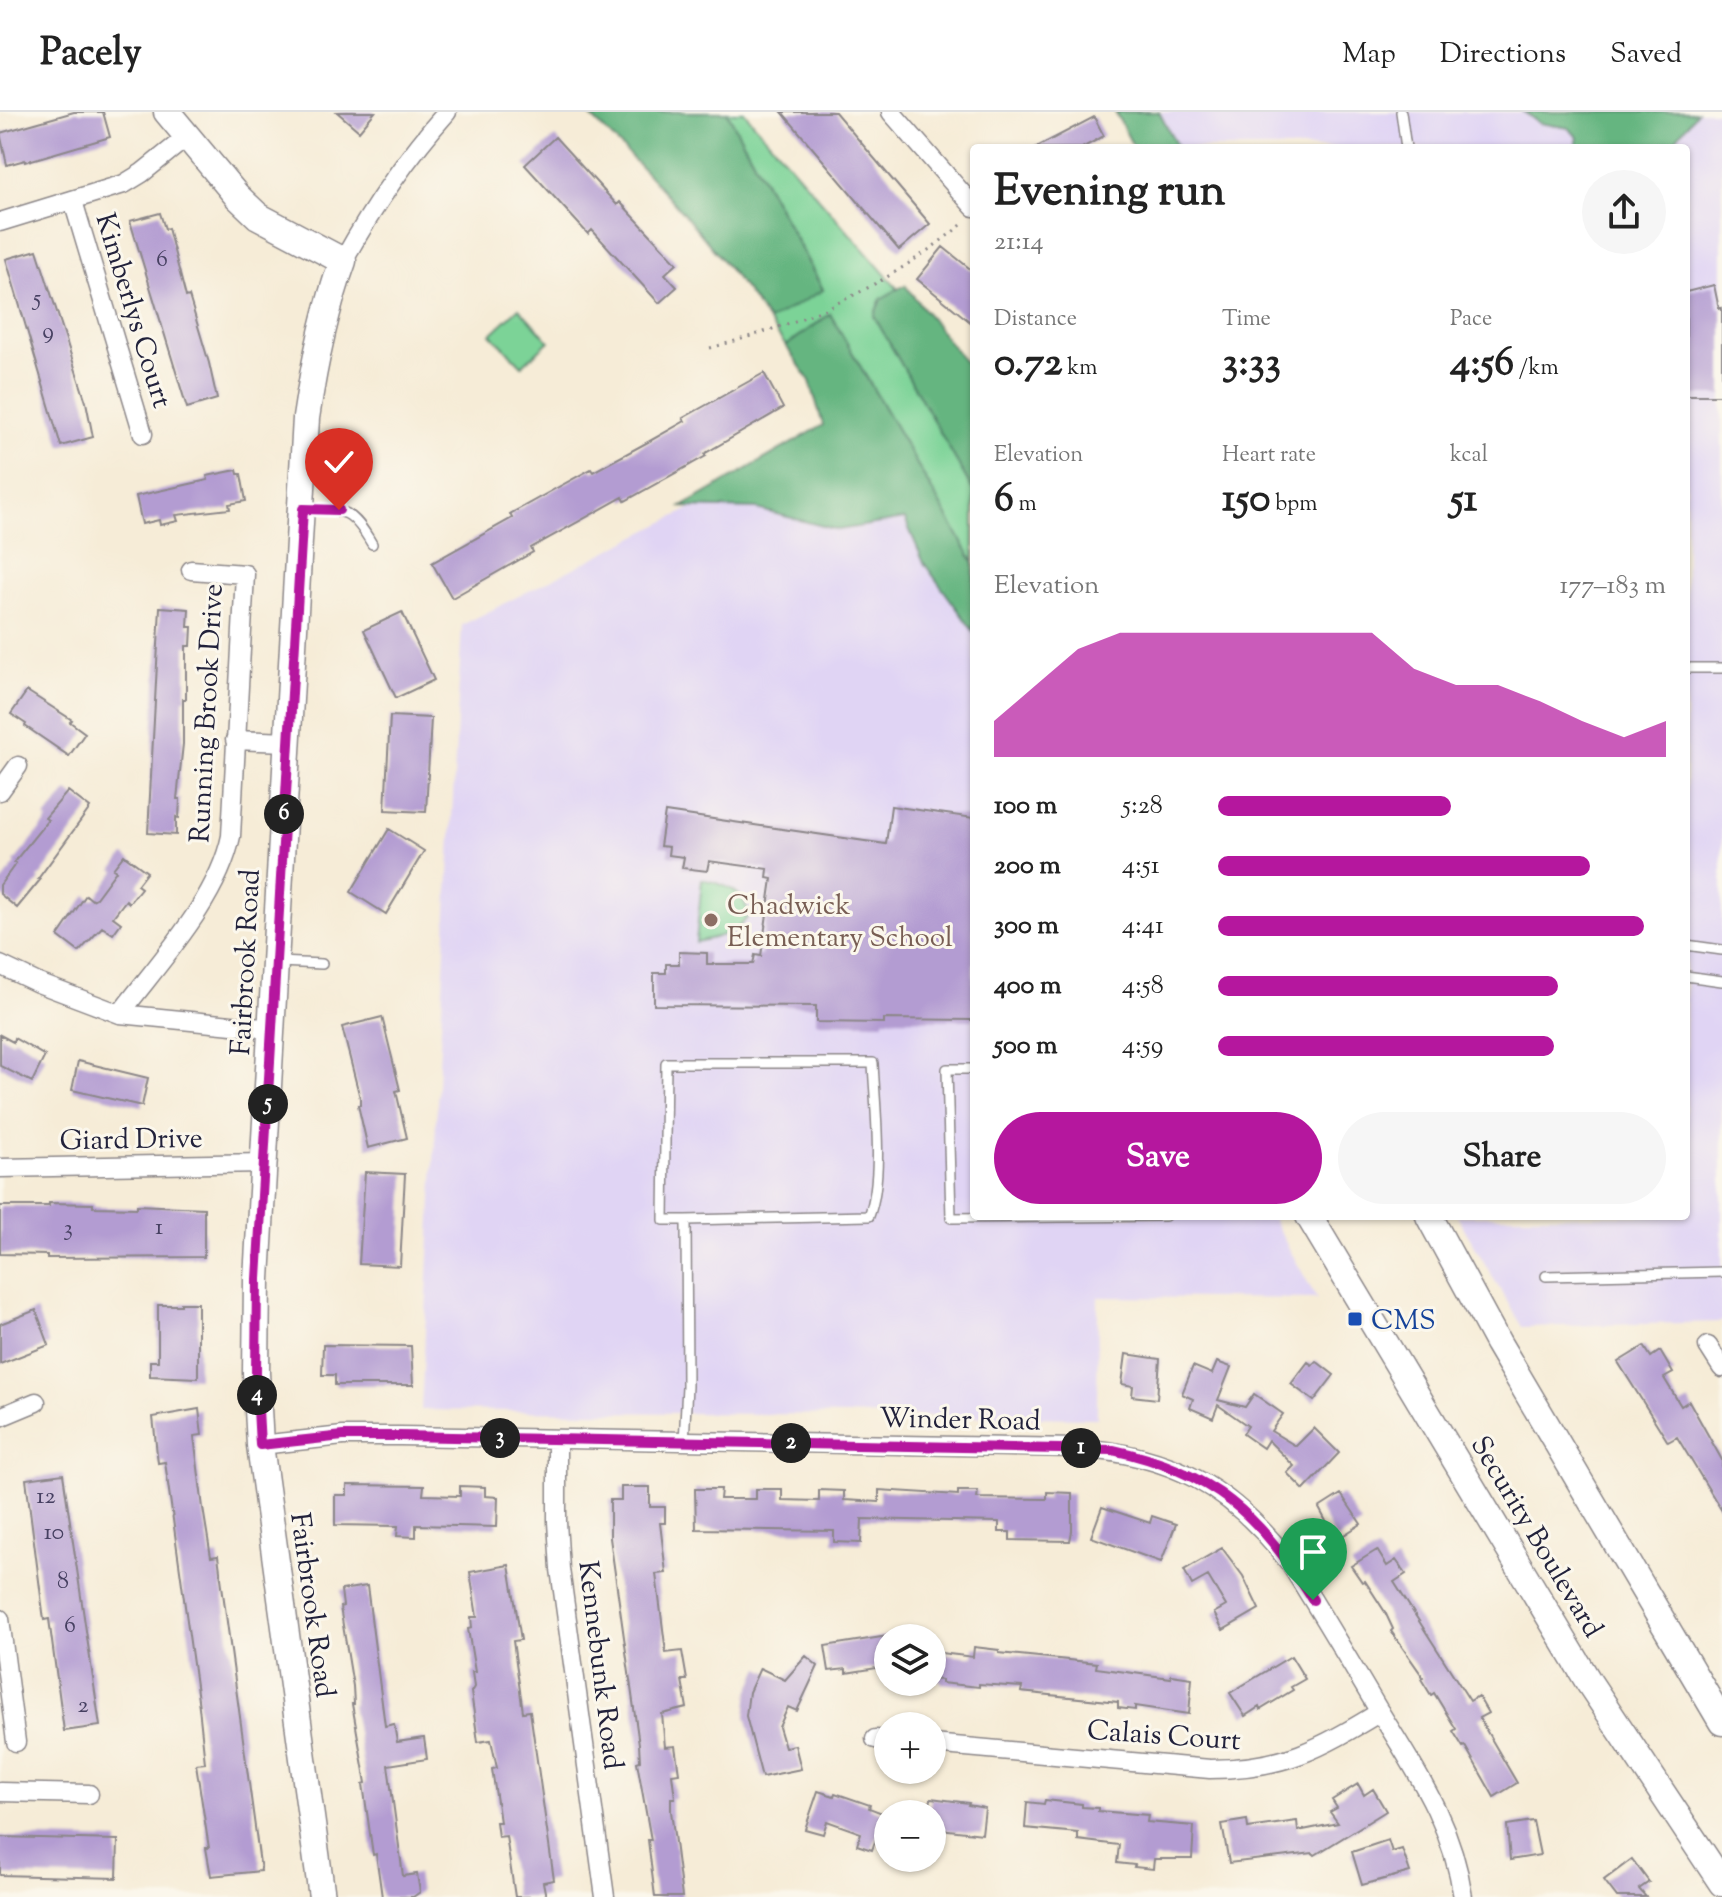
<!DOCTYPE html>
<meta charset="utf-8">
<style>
:root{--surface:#fff;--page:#f6f6f6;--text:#222;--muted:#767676;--line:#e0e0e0;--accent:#b5179e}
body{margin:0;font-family:"Sorts Mill Goudy",serif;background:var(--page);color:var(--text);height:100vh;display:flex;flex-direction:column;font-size:30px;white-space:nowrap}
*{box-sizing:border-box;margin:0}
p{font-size:26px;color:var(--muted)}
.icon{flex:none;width:44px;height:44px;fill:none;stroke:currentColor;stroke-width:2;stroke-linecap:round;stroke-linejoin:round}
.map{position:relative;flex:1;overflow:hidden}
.panel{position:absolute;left:970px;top:32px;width:720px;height:1076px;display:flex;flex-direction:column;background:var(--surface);border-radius:8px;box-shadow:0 2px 6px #0004}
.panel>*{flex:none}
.tools{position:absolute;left:874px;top:1512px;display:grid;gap:16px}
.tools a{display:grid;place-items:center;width:72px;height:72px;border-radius:50%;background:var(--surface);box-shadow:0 2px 6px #0004;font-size:40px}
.pin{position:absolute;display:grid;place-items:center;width:68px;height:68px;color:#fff;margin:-82px -34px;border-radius:50% 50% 50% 0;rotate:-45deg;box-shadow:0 0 8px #0007}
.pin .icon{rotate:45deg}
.km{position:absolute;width:40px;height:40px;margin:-20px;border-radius:50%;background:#222;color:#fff;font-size:22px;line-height:40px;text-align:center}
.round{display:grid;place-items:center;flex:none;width:84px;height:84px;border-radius:42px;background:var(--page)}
.summary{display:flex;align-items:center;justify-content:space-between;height:136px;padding:0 24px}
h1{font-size:44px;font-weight:800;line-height:60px}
.metrics{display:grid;grid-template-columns:repeat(3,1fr);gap:12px;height:136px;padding:8px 24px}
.metrics div{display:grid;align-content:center}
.metrics b{font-size:40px;font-weight:800}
.metrics small{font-size:22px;font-weight:400}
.metrics p{font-size:22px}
.chart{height:224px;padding:16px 24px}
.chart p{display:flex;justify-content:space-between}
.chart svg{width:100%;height:144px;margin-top:8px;fill:var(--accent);opacity:.7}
.button{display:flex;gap:16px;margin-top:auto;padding:16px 24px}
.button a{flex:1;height:92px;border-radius:48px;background:var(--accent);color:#fff;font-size:32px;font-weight:800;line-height:92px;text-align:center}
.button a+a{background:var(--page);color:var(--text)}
ul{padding:0 24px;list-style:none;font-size:26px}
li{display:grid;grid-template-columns:128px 96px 1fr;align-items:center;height:60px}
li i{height:20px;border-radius:10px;background:var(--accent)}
header{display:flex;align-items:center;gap:48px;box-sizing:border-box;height:112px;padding:0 40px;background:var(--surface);border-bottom:2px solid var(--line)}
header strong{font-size:38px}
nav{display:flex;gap:44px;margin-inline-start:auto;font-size:28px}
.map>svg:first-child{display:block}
</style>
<header>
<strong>Pacely</strong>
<nav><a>Map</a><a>Directions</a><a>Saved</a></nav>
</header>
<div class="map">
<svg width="1722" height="1785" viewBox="0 0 1722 1785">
<rect width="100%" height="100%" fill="#fbf7ec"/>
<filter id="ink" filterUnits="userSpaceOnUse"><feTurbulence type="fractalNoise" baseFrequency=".0125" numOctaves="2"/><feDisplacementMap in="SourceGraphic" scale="16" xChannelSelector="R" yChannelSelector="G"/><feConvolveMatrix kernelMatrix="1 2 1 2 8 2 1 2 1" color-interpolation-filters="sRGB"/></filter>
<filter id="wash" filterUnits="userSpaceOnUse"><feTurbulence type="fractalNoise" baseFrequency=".006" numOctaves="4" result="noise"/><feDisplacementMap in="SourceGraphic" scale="32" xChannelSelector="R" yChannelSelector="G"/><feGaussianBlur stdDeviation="1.8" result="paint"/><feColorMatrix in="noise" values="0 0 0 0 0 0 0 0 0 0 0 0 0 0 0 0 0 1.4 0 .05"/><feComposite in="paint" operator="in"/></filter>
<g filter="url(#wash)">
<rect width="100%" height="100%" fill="#f6ecd7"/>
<path fill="#e0d4f4" d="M1124 0H1722V1210L1522 1215 1457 1104H1686V36H1143Z
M857 312 974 497V1104H1271L1317 1187 1098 1185 1097 1306 421 1298 462 513Z"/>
<path fill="#7cd397" stroke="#4f7a69" stroke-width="2" d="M727 0H744L898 177 881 187 874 204 974 380V451L830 202 786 234 768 209 823 177Z
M519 196 549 229 522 254 491 222Z
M702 767C725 773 744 777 749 803 737 823 717 825 696 830Z"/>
<path fill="#65b580" stroke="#446c5e" stroke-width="2" d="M586 0H727L823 178 768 209C715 134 652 63 586 0Z
M1115 0H1159L1178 36H1134Z
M1524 0H1697L1669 36H1575L1578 26 1569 16 1539 11Z
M905 173 974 262V380L874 204 881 187Z
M830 202 974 451V520L924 451 905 407 838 418 757 397 682 395 823 313 810 269 786 234Z"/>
<g id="blocks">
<path fill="#b39cd2" d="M74 0H103L110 25 25 50V48L7 53 0 21Z
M337 0H375L359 19Z
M782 0H835L930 112 899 138Z
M1094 5 1104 24 1082 36H1035Z
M555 25 617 93 620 90 677 151 665 162 677 175 659 191 592 118 588 122 525 53Z
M160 101 165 117 168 116 186 185 189 184 209 251 217 287 187 296 130 109Z
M943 135 974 160V213L917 167Z
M37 138 86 290 93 325 61 334 6 147Z
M1714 173 1719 197 1722 196V283H1686V180Z
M764 261 783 296 704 342 706 344 625 389 623 385 531 436 533 440 452 486 432 451 512 406 510 402 553 378 591 357 593 360 648 330 685 309 683 306Z
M237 358 238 362H241L246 389 229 392 230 397 176 403 178 409 160 413 159 408 142 412 136 384 208 368 207 364Z
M160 495 189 497 188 515H192L191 534H186V587H183V632L177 687H180L179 706 176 705V723L148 721Z
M402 500 434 568 396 586 364 518Z
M27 579 72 608 70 610 85 621 69 644 25 614 26 612 11 602Z
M390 604 431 606 426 700 385 698Z
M68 679 90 696 38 767 40 768 17 796 0 782V773L16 751 14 750 48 708 45 706Z
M891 694 974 706 973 908 884 907V911L816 910V894L654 893V861H666V852H679V840L707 841V852H753L755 843 761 844 772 767 767 766 768 757 709 749 707 759 682 756 684 745 668 743 669 735 660 734 665 700 886 732Z
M389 717 424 739 386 802 351 780Z
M124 743 147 760 137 773 141 776 129 791 126 788 113 805 121 811 113 822 102 815 79 840 58 824 86 783 92 788 96 786 116 759 113 757Z
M382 905 400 978 396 979 407 1026 368 1036 358 993H360V986L342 915Z
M0 923 13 930 14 926 45 944 32 970 0 954Z
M78 949 148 966 142 994 72 978Z
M365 1060 405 1062 400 1154 359 1152Z
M49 1091 93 1092V1095L137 1096V1093L204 1096V1145L47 1146V1143L0 1142V1094H49Z
M181 1191H198V1266L150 1264V1249H158V1193H181Z
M36 1198 49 1233 0 1252V1212Z
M323 1233 411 1234 413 1273H335V1263H322Z
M1644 1234 1651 1245 1660 1239 1673 1261 1664 1266 1681 1294 1689 1289 1722 1348V1399L1677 1325 1668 1330 1618 1250Z
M1126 1242 1160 1247 1157 1287 1132 1284 1133 1274 1122 1272Z
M1316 1249 1334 1263 1314 1289 1291 1272 1308 1250 1312 1253Z
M1217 1250 1231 1255 1218 1288 1245 1295 1254 1282 1283 1302 1271 1319 1296 1334 1314 1316 1339 1341 1304 1378 1287 1361 1294 1354 1268 1328 1263 1336 1243 1322 1248 1314 1218 1293 1213 1306 1190 1296 1193 1287 1182 1282 1193 1254 1212 1262Z
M199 1297 202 1323 194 1324 203 1396 211 1445 218 1444 261 1759 211 1764 206 1736H209L196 1652 205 1651 199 1595 165 1350 158 1351 153 1305Z
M63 1362 100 1614 64 1619 49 1507 44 1508 26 1367Z
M347 1373 424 1374 423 1383 460 1384V1374L485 1375V1384L498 1385 497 1415 416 1413V1425L397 1424 398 1414 335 1413V1383H347Z
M621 1375H650V1395H665V1411H660L666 1461 656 1462 666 1541 682 1539 687 1568H682L687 1596 662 1602 665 1635 675 1634 679 1661 672 1662 675 1686H671V1699L682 1785H655L648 1728H651L637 1650 640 1649 639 1632 610 1426V1388H621Z
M695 1377H721L720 1387H756V1377H782V1388L819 1389V1378L844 1379V1388L879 1390V1378L958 1383V1379H978L977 1386 1047 1387V1380L1072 1381V1419L1070 1429 1010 1428V1420H999V1410L862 1407 861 1431 834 1430V1419L696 1417Z
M1341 1382 1361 1412 1336 1428 1319 1396Z
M1102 1395 1150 1411 1152 1404 1176 1412 1161 1450 1091 1425Z
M1222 1436 1243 1464 1259 1497 1223 1518 1214 1501 1226 1494 1208 1464 1192 1473 1184 1458Z
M1377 1438 1387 1454 1396 1448 1406 1462 1394 1470 1470 1589 1478 1584 1488 1601 1479 1606 1517 1671 1494 1685 1465 1634 1463 1635 1453 1619 1456 1617 1434 1581 1431 1583 1421 1567 1423 1565 1391 1519 1393 1517 1385 1500 1365 1469 1362 1470 1351 1454Z
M509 1453 521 1528 513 1529 523 1600 530 1599 554 1768 543 1770 546 1785H515L506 1724 498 1725 496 1710H500L492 1657 497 1656 491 1628 478 1630 471 1580 474 1575 472 1560H475L468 1517 472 1516 471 1505H477L470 1460Z
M367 1474 385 1614 394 1612 397 1630 424 1626 427 1647 388 1653 403 1764 417 1762 420 1780 413 1785H382L376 1742 373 1743 363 1672 366 1671 352 1592H354L353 1574 340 1495 343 1494 341 1478Z
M888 1524V1550L883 1551V1555L846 1561V1557L829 1559 825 1534Z
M974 1535 999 1538V1541L1097 1551 1096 1556 1171 1566V1563L1192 1566 1189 1602 1135 1594V1598L1118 1596V1590L1021 1580 1022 1575 979 1572V1575L941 1571V1568L932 1567V1540L973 1545Z
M806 1544 818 1554 797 1599 788 1595 779 1615 785 1635 795 1633 801 1657 762 1665 746 1604 749 1580 760 1556 785 1568Z
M1291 1544 1305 1567 1291 1575 1293 1578 1260 1598 1259 1595 1245 1604 1230 1581Z
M1358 1672 1364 1683 1373 1677 1386 1699 1315 1743 1313 1741 1229 1751 1222 1712 1247 1708 1248 1716 1297 1709 1298 1719 1338 1711 1330 1700 1337 1696 1332 1688Z
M818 1679 834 1684 835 1681 870 1693 869 1696 885 1702 872 1738 857 1733 861 1721 827 1709 823 1722 805 1717Z
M931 1686 969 1691 968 1693 985 1696 982 1722 932 1716V1702H929Z
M1045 1688 1082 1692V1695L1098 1696V1699L1148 1703 1147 1710 1194 1714 1192 1747H1154L1153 1757 1134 1755 1135 1753 1117 1751 1119 1733 1078 1728V1721L1025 1716 1027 1690 1044 1692Z
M1533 1709 1540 1743 1510 1748 1507 1713Z
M0 1725 118 1728 117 1766 0 1763Z
M1388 1728 1392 1740 1402 1737 1410 1760 1362 1773 1352 1740Z
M1632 1747 1649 1770 1639 1777 1646 1785H1617L1604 1768Z"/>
</g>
</g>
<g filter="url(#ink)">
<use href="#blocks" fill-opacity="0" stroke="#8c8789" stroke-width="2"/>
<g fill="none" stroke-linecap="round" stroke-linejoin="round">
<defs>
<path id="lane" d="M1401 0 1406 36
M303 397C343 398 350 394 372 432
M1686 556H1722
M1686 833 1722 838
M279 850 322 852
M1686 864 1722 869
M974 957H947L951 1106 1165 1104
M1546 1164 1722 1160
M684 1330 687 1274 686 1108 869 1104C884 1065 875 994 873 951H666L664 1108H686"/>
<path id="street" d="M891 0 974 95
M73 89 143 322
M0 110 124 72 142 61 188 24
M343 149C373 95 406 46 447 0
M235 628 288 630
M0 679 18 654
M0 853 38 871 120 902 273 917
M120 902C159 850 218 788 231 724L245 462 191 458
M0 1056 264 1051
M1708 1234 1722 1256
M0 1305 36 1290
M557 1328V1410L560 1457 605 1785
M260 1333 343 1324H400L1076 1336C1172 1342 1231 1375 1289 1450 1320 1499 1349 1548 1378 1597 1417 1661 1452 1710 1463 1785
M0 1507 16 1630
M875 1627 888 1628
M932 1632 1210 1657C1284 1657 1319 1637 1380 1600
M0 1680 89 1682"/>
<path id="secondary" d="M167 0 237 84 258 104 343 149C324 201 314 252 306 306L257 1167 256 1261 260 1333 322 1785
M1309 1104 1588 1569 1722 1771
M1429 1104 1498 1231 1722 1610"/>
</defs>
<use href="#lane" stroke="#8c8789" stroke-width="12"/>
<use href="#street" stroke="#8c8789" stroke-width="21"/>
<use href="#secondary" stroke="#8c8789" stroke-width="29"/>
<path stroke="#8c8789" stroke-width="3" stroke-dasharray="2 6" stroke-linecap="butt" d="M710 236C810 209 884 176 965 110"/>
<use href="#lane" stroke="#fff" stroke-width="9"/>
<use href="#street" stroke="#fff" stroke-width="18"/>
<use href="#secondary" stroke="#fff" stroke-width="26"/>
</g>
</g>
<g fill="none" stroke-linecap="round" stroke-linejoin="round" filter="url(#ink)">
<defs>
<path id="route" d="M339 398 303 397 257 1167 256 1261 260 1333 343 1324H400L1113 1338C1214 1360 1260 1403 1313 1488"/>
</defs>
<use href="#route" stroke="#fff" stroke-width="16"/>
<use href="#route" stroke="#b5179e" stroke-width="10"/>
</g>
<circle fill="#8d6e63" stroke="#fbf7ec" stroke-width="3" cx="711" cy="808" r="8"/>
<rect fill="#1a4fb4" stroke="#fbf7ec" stroke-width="3" x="1347" y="1199" width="16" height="16" rx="4"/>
<g text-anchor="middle" stroke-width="6" stroke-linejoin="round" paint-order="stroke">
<g font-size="24" fill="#464061">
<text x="162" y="154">6</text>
<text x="37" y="193">5</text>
<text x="48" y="226">9</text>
<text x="159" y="1122">1</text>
<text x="68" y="1123">3</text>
<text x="46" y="1391">12</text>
<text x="54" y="1427">10</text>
<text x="63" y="1476">8</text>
<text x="70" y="1520">6</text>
<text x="83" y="1600">2</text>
</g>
<g font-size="28" fill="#22223b" stroke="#fbf7ec">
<text transform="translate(135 198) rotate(73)" y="10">Kimberlys Court</text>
<text transform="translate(205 601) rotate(-87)" y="10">Running Brook Drive</text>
<text transform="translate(244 850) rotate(-87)" y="10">Fairbrook Road</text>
<text transform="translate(131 1026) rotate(-1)" y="10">Giard Drive</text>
<text transform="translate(960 1306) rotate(1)" y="10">Winder Road</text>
<text transform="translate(1538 1424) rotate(59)" y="10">Security Boulevard</text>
<text transform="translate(314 1493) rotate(82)" y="10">Fairbrook Road</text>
<text transform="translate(602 1553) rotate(83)" y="10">Kennebunk Road</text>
<text transform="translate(1164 1622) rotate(4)" y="10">Calais Court</text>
</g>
<g font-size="28" fill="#785e54" stroke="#fbf7ec" text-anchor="start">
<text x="727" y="802">Chadwick<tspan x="727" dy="32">Elementary School</tspan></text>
</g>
<g font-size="28" fill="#164399" stroke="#fbf7ec" text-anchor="start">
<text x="1371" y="1217">CMS</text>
</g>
</g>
</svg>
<div class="tools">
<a><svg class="icon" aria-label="layers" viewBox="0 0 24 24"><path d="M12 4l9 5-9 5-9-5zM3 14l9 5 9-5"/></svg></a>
<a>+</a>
<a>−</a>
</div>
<div class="pin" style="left:1313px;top:1488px;background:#1e9e55"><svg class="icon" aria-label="arrive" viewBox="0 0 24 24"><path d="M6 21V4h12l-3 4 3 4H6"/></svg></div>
<div class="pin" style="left:339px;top:398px;background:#d93025"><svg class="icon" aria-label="check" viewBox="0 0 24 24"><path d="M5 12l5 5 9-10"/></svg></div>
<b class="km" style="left:1081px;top:1336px">1</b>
<b class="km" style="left:791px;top:1331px">2</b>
<b class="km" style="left:500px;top:1326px">3</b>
<b class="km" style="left:257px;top:1283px">4</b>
<b class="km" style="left:268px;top:992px">5</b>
<b class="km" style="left:284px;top:702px">6</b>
<section class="panel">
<div class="summary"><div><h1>Evening run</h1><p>21:14</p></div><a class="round"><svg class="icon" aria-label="share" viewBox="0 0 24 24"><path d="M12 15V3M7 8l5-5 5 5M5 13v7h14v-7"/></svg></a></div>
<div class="metrics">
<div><p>Distance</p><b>0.72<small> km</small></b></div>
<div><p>Time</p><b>3:33</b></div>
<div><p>Pace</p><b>4:56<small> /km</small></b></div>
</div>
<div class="metrics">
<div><p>Elevation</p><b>6<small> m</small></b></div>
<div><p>Heart rate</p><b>150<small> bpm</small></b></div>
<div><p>kcal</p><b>51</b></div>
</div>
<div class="chart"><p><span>Elevation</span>177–183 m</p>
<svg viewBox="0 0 160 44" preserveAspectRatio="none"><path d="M0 44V33L10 22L20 11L30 6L40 6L50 6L60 6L70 6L80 6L90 6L100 17L110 22L120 22L130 27L140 33L150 38L160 33V44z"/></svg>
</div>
<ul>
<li><b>100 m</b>5:28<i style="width:52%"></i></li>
<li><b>200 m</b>4:51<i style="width:83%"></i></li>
<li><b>300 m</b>4:41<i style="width:95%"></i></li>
<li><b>400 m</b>4:58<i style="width:76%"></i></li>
<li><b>500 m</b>4:59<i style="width:75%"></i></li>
</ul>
<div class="button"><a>Save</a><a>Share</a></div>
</section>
</div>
